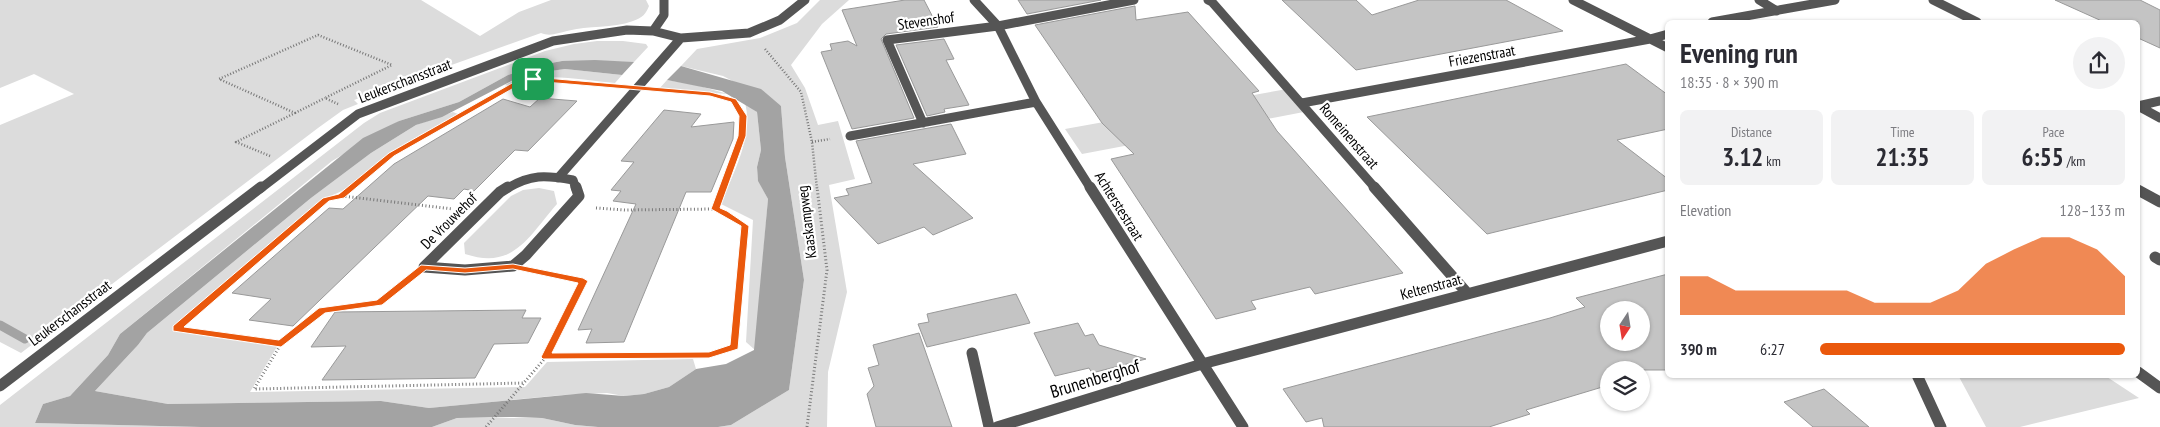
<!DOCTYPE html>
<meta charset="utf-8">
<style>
:root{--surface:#fff;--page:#f2f2f3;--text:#2b2b33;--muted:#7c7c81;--accent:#ea580c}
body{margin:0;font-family:"PT Sans Narrow",sans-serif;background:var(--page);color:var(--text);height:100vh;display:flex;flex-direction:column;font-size:19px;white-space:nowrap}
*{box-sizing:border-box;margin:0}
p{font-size:16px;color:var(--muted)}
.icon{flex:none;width:28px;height:28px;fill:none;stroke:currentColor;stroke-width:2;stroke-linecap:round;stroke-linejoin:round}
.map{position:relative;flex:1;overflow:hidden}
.side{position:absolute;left:1665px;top:20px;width:475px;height:358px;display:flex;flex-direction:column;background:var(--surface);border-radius:8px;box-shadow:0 1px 4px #0004}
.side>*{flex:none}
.needle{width:32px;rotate:192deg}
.buttons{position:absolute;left:1600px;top:301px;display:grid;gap:10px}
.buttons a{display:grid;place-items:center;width:50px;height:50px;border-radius:50%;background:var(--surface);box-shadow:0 1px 4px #0004;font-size:25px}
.pin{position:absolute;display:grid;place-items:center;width:42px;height:42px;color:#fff;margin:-21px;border-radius:10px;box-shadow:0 2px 8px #0006}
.round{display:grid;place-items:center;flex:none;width:52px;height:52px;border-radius:26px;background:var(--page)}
.summary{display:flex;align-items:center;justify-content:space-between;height:85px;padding:0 15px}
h1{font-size:28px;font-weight:700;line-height:38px}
.figures{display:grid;grid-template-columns:repeat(3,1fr);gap:8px;height:85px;padding:5px 15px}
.figures div{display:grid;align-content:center;border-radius:8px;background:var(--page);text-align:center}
.figures b{font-size:25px;font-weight:700}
.figures small{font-size:14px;font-weight:400}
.figures p{font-size:14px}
.chart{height:140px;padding:10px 15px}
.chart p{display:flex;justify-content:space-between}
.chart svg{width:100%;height:90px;margin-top:5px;fill:var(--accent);opacity:.7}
ul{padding:0 15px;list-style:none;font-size:16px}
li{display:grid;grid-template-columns:80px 60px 1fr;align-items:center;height:38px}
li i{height:12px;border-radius:6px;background:var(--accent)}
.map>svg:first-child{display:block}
</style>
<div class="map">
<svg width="2160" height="427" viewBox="0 0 2160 427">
<rect width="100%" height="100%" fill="#fff"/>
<path fill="#dcdcdc" d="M0 0H421L480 36 519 12 551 0H646L649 6C646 14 642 18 633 21 612 29 589 25 567 31 558 33 550 37 541 33L354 100 358 104 343 110 318 128 21 353 0 342V125L74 94 34 74 0 88Z
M820 0H849L822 24 791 65 805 88 818 125 838 121 855 179 829 185 847 292 828 372 827 427H718L731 425 789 390 804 280 785 157 781 106 723 76 681 66 697 49 760 38 797 23Z
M597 41H623L646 44 648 47 634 62 562 61 534 66 508 75 459 102 399 121 332 161 120 334 108 355 70 396 43 404 35 423 201 427H0V405L364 123 380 113 545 51 574 44Z
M565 69 622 75 615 83C581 80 540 70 509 86L505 85C524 74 543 72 565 69Z
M667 80 696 85 728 94 659 89Z
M1287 89 1309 111 1082 154 1065 129Z
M745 103 757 112 761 150 757 167 758 180 768 199 755 350 746 342 753 220 721 204C733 173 754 136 745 103Z
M453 112 458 114 388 154 353 186 324 199 175 330 278 345 250 392 525 387 547 362 693 359 696 369 669 387 644 394 624 396 607 393 563 395 429 408 381 401 168 404 95 391 138 345 147 333 311 198 371 153 416 125Z
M539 188 554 191 557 204C528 237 514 270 465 254L464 243 511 196 523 190Z
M1958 375H2104L2139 398 2020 427H1986Z
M457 418H542L575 425 598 427H432Z"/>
<path fill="#a3a3a3" d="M595 60 634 62 622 75 565 69 536 73 517 78 442 117 416 125 371 153 311 198 147 333 138 345 95 391 168 404 381 401 429 408 586 393 624 396 644 394 669 387 696 369 726 364 754 350 768 199 758 181 757 167 761 150 757 112 722 91 667 80 681 66 761 89 781 106 785 157 804 280 789 390 731 425 718 427H598L575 425 542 418 514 417 457 418 432 427H201L35 423 43 404 70 396 108 355 120 334 363 138 399 121 459 102 508 75 535 66 562 61Z"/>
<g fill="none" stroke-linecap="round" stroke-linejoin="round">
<path stroke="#a3a3a3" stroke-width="9" d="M0 325 25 339"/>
</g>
<path fill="#c4c4c4" stroke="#999" fill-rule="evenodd" d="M905 0H924L938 27 886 34 881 39 914 118 852 129 821 52 832 50 830 44 848 41 857 46 842 10Z
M1018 0H1101L1027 14Z
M1282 0H1356L1372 15 1419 0H1506L1563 31 1356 70Z
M2055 0H2140L2160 10V48L2138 38V22H2104Z
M1135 6 1136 20 1188 12 1259 91 1252 93 1277 131 1403 273 1315 294 1310 287 1251 301 1256 309 1216 319 1111 159 1134 154 1102 123 1035 25Z
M944 39 954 59 946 60 969 105 944 109 945 112 927 116 896 45Z
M1626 64 1668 95V129L1617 140 1668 179V190L1487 234 1367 117Z
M540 98 577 101 528 151 515 150 474 191 464 189 454 199 428 196 293 326 249 320 271 299 232 293 329 208 343 209 394 164 503 99 530 107Z
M664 110 701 114 691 127 734 122 733 139 711 192H686L624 342 586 343 592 329 578 330 636 204 613 201 621 191 611 190 634 162 621 161Z
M951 124 966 154 913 164 973 218 933 235 924 227 878 244 834 198 849 195 846 189 872 183 856 141Z
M1668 274V370H1609V385L1526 410 1530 414 1489 427H1324L1322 418 1306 422 1283 389 1550 318 1585 307 1576 298ZM1609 310H1641V342H1609Z
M1016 294 1030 323 927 347 918 324 929 322 927 314Z
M526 310 522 318H541L528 343 494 344 475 378 322 380 346 346 311 347 335 312Z
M1078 323 1085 336 1093 334 1099 345 1146 359 1092 373 1089 368 1055 376 1034 333Z
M919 333 952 427H876L867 394 874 386 868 368 879 365 873 345Z
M1824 389 1869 427H1813L1784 402Z"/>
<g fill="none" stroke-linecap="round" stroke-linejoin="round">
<path stroke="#777" stroke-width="2.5" stroke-dasharray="1 2" stroke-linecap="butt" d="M765 49 801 92 812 142 817 189
M663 90 710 94 733 100 743 116 742 136 723 189
M295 113 325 98
M812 142 830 139
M270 156 236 142 295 113 219 79 318 35 392 65 325 98 338 104
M351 189 392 154 517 83 533 79 612 86"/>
<path stroke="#777" stroke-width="3" stroke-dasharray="1 2.5" stroke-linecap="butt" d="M352 187 342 196 326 199 176 329 281 344 254 389 524 383
M342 196 453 209
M596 208 625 210 715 209
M281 344 322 310 379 303 408 280
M546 357 709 355 735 347 745 225 715 209 723 187
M486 427 546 357 583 281 539 273
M807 427 827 270 817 187"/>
<path stroke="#555" stroke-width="9" d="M974 0 998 26 1036 102 1091 189
M1208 0 1212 2 1376 189
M1573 0 1668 48
M1759 0 1777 11
M1933 0 1977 22
M1712 22 1835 0
M653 31 664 15V0
M1302 103 1650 39 1668 34
M2138 106 2160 118
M2138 106 2160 101
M923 123 887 40 998 26 1134 0
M850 136 1036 102
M558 178 681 38
M260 189 358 114 553 41 627 30 653 31 681 38 749 33 780 20 805 0
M506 189C531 174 545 175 573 180L576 189"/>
<path stroke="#555" stroke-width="11" d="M508 187 500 192 424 267 465 270 513 266 526 255 579 196 576 187
M1090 187 1243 427
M1374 187 1467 293
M2138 190 2160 202
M2155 257 2160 260
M972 353 989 427
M2138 372 2160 388
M1917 375 1941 427
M0 386 261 187
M997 427 1202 364 1668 241"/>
</g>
<path fill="#ea580c" stroke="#fff" fill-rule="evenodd" d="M533 77 710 92 736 99 747 116 746 136 720 208 727 211 749 226 738 349 709 358 543 359 541 357 578 283 513 269 465 273 426 270 382 305 325 313 281 347 173 331V326L323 198 339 194 389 153 514 82ZM533 81 710 96 731 102 739 116 738 136 711 209 741 226 730 345 709 352 552 353 588 281 583 278 513 264 465 268 421 265 377 300 319 308 279 340 184 327 329 201 344 198 394 156 519 85Z"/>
<g text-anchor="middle" stroke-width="4.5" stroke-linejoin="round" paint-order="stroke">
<g font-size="15" fill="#000" stroke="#fff">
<text transform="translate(926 21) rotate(-8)" y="5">Stevenshof</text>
<text transform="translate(1482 56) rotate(-10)" y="5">Friezenstraat</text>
<text transform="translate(405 81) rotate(-21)" y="5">Leukerschansstraat</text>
<text transform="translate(1349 136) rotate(49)" y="5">Romeinenstraat</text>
<text transform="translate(1119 206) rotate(58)" y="5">Achterstestraat</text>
<text transform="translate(449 221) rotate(-45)" y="5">De Vrouwehof</text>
<text transform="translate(807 222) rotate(-97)" y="5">Kaaskampweg</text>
<text transform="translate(1431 287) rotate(-15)" y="5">Keltenstraat</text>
<text transform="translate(70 313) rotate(-37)" y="5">Leukerschansstraat</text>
</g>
<g font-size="18" fill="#000" stroke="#fff">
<text transform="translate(1095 379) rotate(-17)" y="6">Brunenberghof</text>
</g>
</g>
</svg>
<div class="buttons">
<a><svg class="needle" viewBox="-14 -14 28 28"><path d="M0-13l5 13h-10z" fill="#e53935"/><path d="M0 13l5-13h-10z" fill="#7c7c81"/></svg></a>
<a><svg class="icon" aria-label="layers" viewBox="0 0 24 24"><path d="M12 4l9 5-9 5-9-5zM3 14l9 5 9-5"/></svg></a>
</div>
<div class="pin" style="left:533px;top:79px;background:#1e9e55"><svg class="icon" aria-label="arrive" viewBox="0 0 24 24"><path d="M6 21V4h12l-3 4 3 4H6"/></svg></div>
<section class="side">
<div class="summary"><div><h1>Evening run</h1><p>18:35 · 8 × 390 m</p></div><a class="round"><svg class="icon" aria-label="share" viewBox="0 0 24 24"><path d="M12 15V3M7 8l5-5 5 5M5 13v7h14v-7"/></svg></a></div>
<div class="figures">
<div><p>Distance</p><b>3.12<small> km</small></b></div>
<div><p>Time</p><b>21:35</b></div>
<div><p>Pace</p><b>6:55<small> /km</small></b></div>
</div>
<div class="chart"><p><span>Elevation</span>128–133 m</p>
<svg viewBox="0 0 160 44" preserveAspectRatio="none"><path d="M0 44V25L10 25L20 32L30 32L40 32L50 32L60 32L70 38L80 38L90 38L100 32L110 19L120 12L130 6L140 6L150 12L160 25V44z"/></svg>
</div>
<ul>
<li><b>390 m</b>6:27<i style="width:100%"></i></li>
</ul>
</section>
</div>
